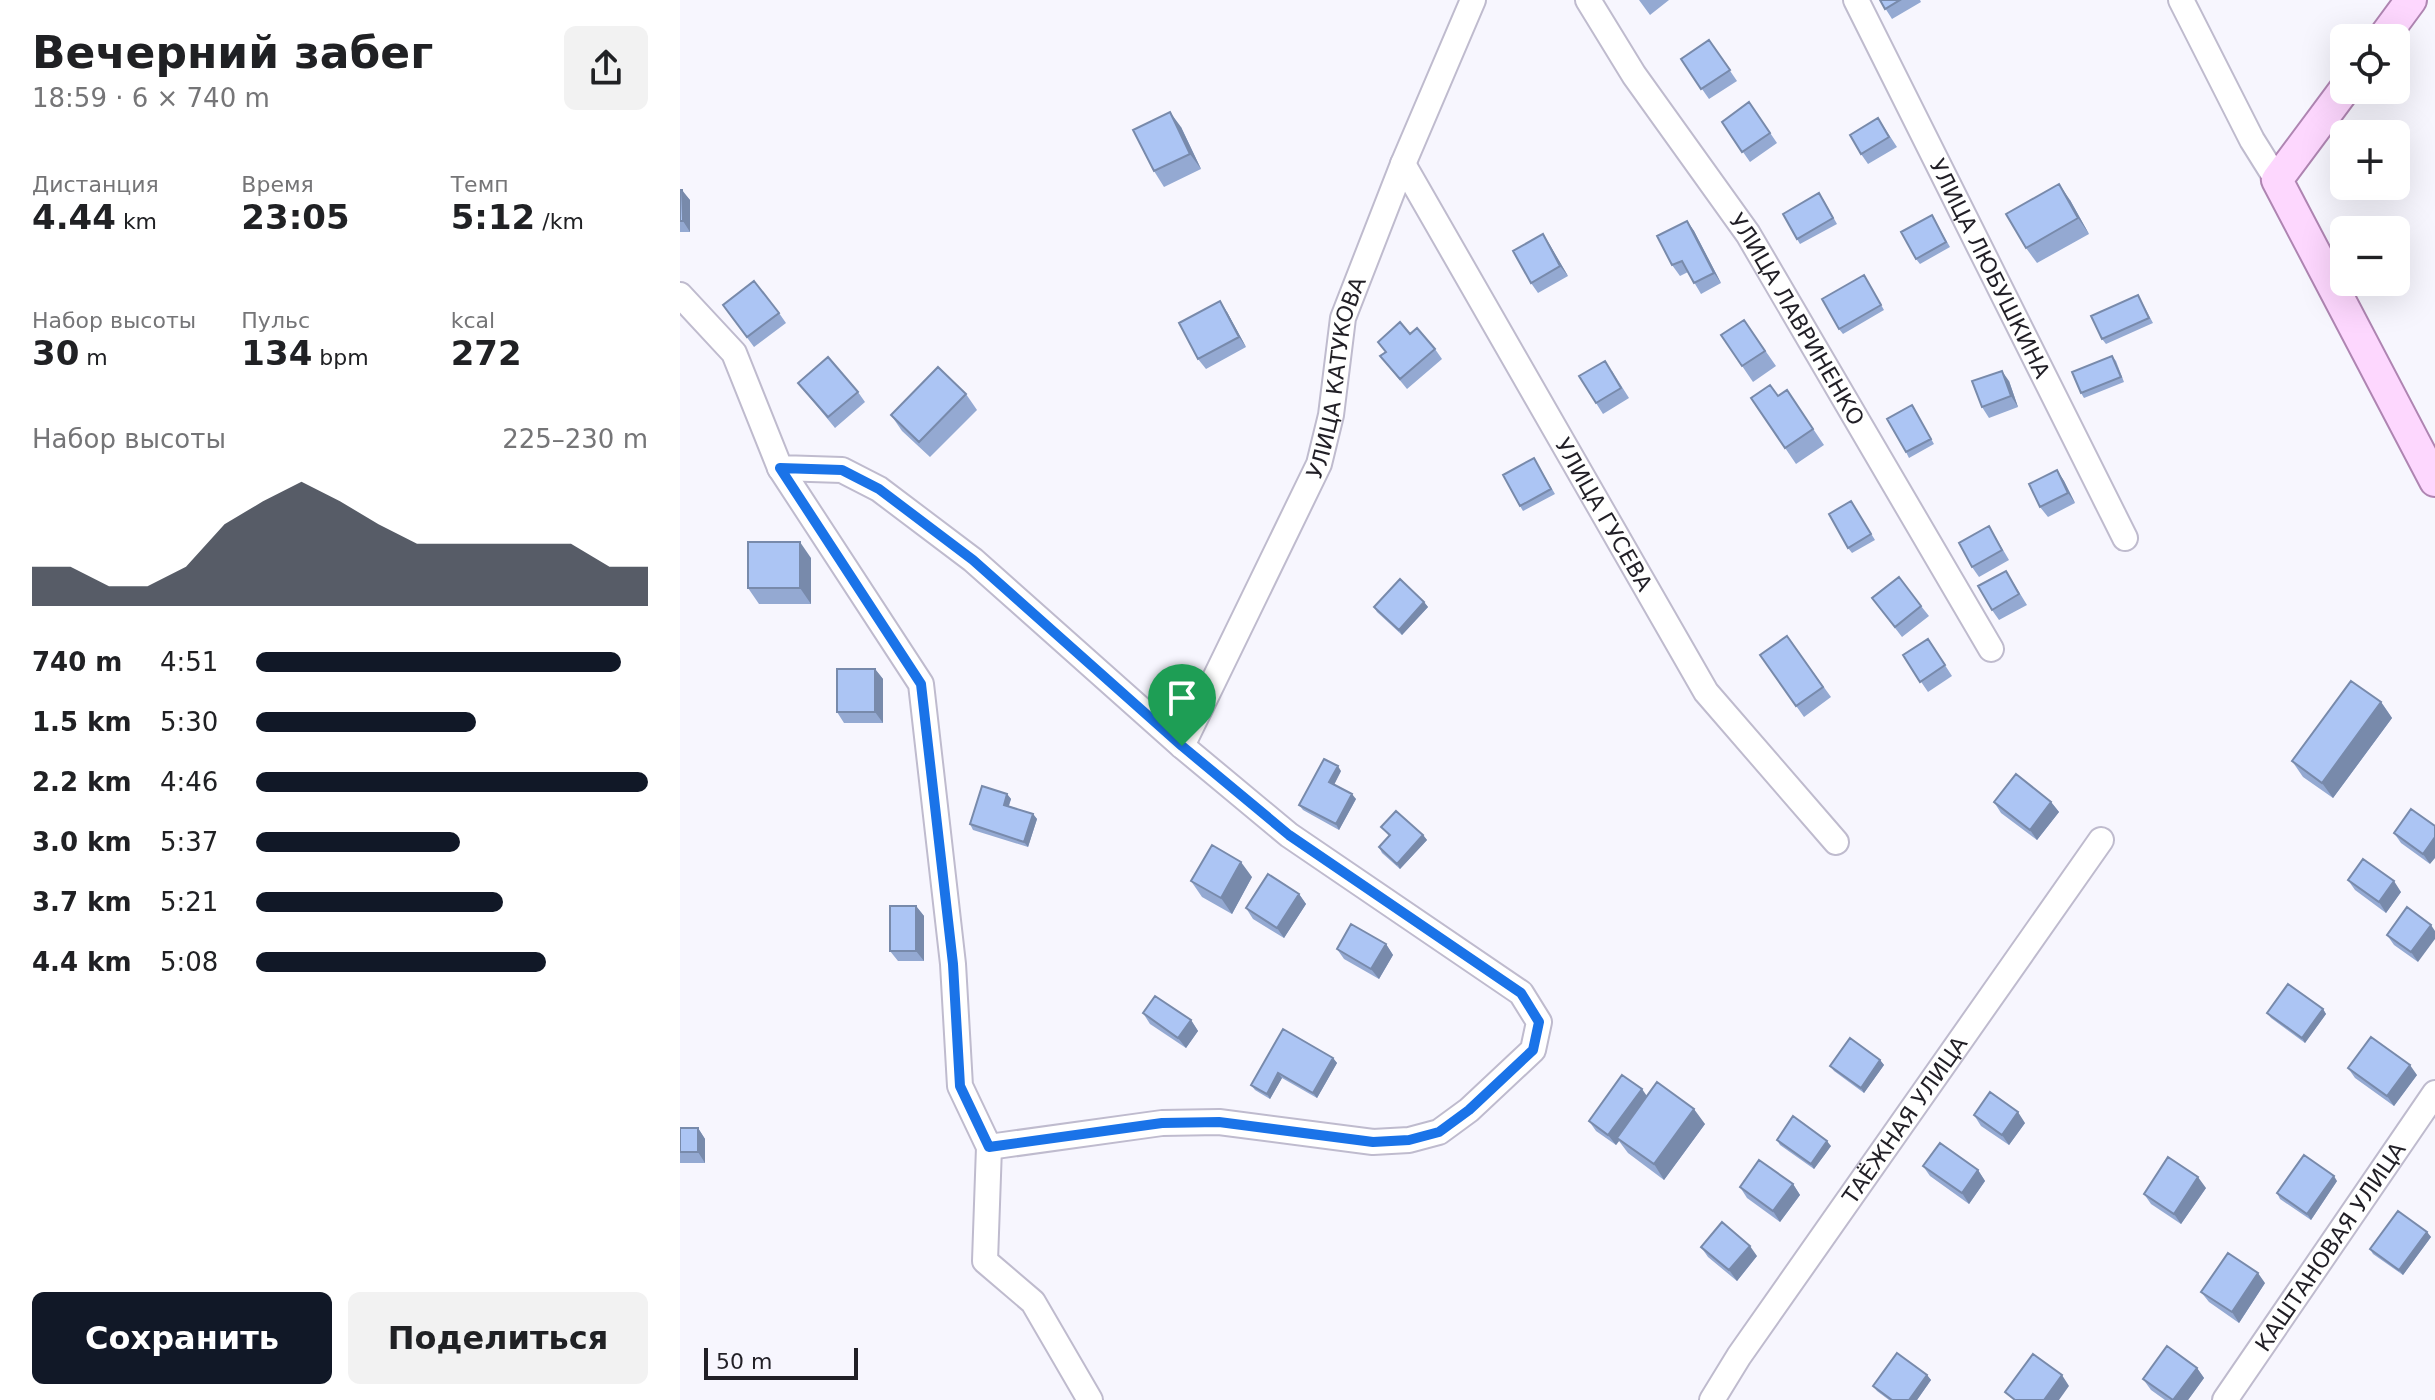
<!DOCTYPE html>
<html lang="ru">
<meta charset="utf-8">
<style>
:root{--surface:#fff;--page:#f2f2f2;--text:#202124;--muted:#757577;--accent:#111827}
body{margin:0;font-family:"DejaVu Sans",sans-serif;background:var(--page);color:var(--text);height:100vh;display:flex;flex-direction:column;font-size:30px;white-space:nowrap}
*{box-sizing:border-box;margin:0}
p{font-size:26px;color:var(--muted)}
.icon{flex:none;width:44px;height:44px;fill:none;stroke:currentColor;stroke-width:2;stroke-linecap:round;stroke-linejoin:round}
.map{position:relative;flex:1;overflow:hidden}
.panel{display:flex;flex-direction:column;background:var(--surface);width:680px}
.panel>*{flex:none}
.controls{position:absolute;left:1650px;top:24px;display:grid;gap:16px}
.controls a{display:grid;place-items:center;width:80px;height:80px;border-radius:12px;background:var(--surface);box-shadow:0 8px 32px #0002;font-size:40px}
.scale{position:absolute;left:24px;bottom:20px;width:154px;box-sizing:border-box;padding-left:8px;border:4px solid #211f26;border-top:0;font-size:22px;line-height:28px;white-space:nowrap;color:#211f26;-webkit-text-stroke:6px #f7f6fe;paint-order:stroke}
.pin{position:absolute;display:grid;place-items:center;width:68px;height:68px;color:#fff;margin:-82px -34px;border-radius:50% 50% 50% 0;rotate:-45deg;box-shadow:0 0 8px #0007}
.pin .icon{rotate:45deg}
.round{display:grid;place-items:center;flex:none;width:84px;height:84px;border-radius:12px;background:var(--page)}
.summary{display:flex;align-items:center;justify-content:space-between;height:136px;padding:0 32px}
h1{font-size:44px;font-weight:600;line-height:60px}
.figures{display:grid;grid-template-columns:repeat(3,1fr);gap:12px;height:136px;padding:8px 32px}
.figures div{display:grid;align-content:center}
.figures b{font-size:34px;font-weight:600}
.figures small{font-size:22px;font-weight:400}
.figures p{font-size:22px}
.chart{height:224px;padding:16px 32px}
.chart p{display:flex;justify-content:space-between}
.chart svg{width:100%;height:144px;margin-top:8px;fill:var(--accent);opacity:.7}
.action{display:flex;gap:16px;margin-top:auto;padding:16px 32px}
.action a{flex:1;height:92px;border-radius:12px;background:var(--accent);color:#fff;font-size:32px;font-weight:600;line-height:92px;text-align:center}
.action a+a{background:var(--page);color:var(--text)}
ul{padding:0 32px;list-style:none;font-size:26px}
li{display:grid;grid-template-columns:128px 96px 1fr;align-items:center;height:60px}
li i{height:20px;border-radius:10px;background:var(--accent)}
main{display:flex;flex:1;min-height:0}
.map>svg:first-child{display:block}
</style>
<main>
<section class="panel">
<div class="summary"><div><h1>Вечерний забег</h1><p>18:59 · 6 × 740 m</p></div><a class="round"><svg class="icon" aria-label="share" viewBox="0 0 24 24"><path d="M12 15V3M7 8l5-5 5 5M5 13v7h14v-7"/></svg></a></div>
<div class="figures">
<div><p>Дистанция</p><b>4.44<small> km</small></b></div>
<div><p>Время</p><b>23:05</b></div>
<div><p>Темп</p><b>5:12<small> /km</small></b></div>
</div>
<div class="figures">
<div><p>Набор высоты</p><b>30<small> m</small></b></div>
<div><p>Пульс</p><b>134<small> bpm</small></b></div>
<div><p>kcal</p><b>272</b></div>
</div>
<div class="chart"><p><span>Набор высоты</span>225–230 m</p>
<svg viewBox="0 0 160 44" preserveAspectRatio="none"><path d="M0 44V32L10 32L20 38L30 38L40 32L50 19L60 12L70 6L80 12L90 19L100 25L110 25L120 25L130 25L140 25L150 32L160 32V44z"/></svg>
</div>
<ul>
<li><b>740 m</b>4:51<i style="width:93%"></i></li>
<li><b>1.5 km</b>5:30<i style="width:56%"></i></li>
<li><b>2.2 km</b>4:46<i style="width:100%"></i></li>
<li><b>3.0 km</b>5:37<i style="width:52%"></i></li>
<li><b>3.7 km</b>5:21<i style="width:63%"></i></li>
<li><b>4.4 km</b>5:08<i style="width:74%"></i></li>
</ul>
<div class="action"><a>Сохранить</a><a>Поделиться</a></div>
</section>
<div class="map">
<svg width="1755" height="1400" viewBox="0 0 1755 1400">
<rect width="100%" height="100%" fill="#f7f6fe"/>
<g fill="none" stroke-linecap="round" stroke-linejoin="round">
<defs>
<g id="minor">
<path id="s1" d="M908 0 954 75 1068 234 1311 649"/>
<path id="s2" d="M1176 0 1445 538"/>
<path d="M1501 0 1572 140 1597 180"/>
<path id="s3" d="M723 164 1026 692 1156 842"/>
<path d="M0 295 54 353 100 468 162 470 199 489 293 560 502 746 609 835 841 993 859 1022 853 1050 789 1110 759 1132 729 1140 693 1142 539 1122 482 1123 309 1147"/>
<path d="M100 468 241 684 273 964 280 1086 309 1147 305 1261 353 1302 410 1400"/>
<path id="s4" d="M502 746 639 464 651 415 663 318 723 164 793 0"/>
<path id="s5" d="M1032 1400 1059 1356 1421 840"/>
<path id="s6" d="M1545 1400 1755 1093"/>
</g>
<path id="major" d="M1703 38 1731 0
M1664 90 1597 180 1755 481"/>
</defs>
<use href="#minor" stroke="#bfbbce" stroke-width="28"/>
<use href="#major" stroke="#af85b2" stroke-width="34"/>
<use href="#minor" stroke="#fff" stroke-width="24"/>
<use href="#major" stroke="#fdd7fe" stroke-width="30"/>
</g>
<path fill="#94a9d2" d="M959 0H989L970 15Z
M1200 0H1240L1241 2 1212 19Z
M1029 40 1057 81 1029 99 1001 59Z
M1069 102 1097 143 1070 162 1042 122Z
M1198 118 1217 147 1188 164 1181 154Z
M501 127 521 169 484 187 474 171Z
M0 190 10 200V232H0Z
M1143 199 1157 224 1120 244 1117 239Z
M1390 200 1409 234 1357 263 1346 248Z
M1252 215 1270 247 1240 264 1236 259Z
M1007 221 1014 231 1041 283 1021 294 1008 272 1000 276 992 265Z
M863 234 888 276 858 293 851 283Z
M1184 275 1204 310 1163 334 1159 329Z
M1458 295 1473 323 1426 344 1422 339Z
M43 305 99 313 106 323 74 347Z
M547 312 566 347 526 369 518 359Z
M1064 320 1096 366 1073 382 1041 335Z
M730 334 755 349 762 359 727 389 700 356 705 352 698 342Z
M1432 356 1436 361 1444 382 1404 398 1401 393Z
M932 371 949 398 923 414 916 403Z
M1329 381 1338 407 1309 418 1302 407Z
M118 383 178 392 185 402 155 428Z
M1107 390 1144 445 1116 464 1071 398 1098 396Z
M286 394 297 410 250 457 222 431 211 415Z
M1232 405 1254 444 1229 458 1226 452Z
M854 458 875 494 843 511 840 506Z
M1377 470 1384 481 1395 503 1368 517 1360 507Z
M1171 501 1195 540 1172 553 1168 548Z
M1309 526 1329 560 1299 577 1292 567Z
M131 558V604H79L68 588Z
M1326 571 1347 605 1319 620 1312 610Z
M1192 598 1241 606 1249 616 1222 637Z
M744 602 748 607 722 635 697 612 694 607Z
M1107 636 1151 697 1124 717 1080 655Z
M1248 639 1272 676 1248 692 1223 655Z
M195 669 203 679V723H164L157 712Z
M1701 702 1712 718 1653 798 1623 777 1612 761Z
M661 771 654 784 676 799 659 830 623 810 619 805Z
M327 794 331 799 329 806 353 814 357 819 348 847 293 830 290 824Z
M1314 802H1371L1379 812 1357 840 1321 813Z
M1731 809 1750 864 1721 843 1714 833Z
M701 827 743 835 747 840 720 869 702 853 699 847 709 836Z
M572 877 552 914 522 897 511 881Z
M1668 880 1721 892 1706 913 1675 890Z
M619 894 626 904 604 938 573 919 566 908Z
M236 906 244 916V961H218L210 951Z
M1727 907 1738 962 1714 945 1707 935Z
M706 944 713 955 699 979 664 959 657 949Z
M1643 1009 1646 1014 1625 1043 1591 1018 1587 1013Z
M463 1013 511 1020 518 1031 506 1048 470 1024Z
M603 1029 653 1058 657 1063 637 1098 602 1078 590 1099 575 1090 571 1085Z
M1200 1060 1204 1065 1184 1093 1154 1071 1150 1066Z
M1668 1068 1737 1075 1714 1106 1675 1078Z
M967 1097 1025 1124 984 1180 948 1153 939 1141 936 1145 916 1131 909 1121Z
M1294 1115 1345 1123 1329 1145 1301 1126Z
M0 1128H18L25 1139V1163H0Z
M1097 1140 1151 1146 1134 1169 1100 1145Z
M1243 1166 1298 1170 1305 1181 1289 1204 1250 1176Z
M1657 1181 1631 1220 1600 1199 1597 1193Z
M1113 1184 1120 1195 1100 1222 1067 1198 1060 1187Z
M1526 1188 1501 1224 1471 1204 1464 1194Z
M1747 1232 1751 1237 1723 1275 1693 1254 1690 1249Z
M1021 1247 1077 1256 1057 1281 1028 1257Z
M1585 1283 1559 1323 1529 1302 1521 1292Z
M1517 1368 1524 1378 1508 1400H1485L1471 1390 1463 1379Z
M1247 1375 1251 1380 1237 1400H1209L1197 1391 1193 1386Z"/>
<path fill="#788aab" d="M490 112 501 127 521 169 510 154Z
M1379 184 1390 200 1409 234 1398 218Z
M2 190 10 200V232L3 221Z
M1007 221 1014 231 1041 283 1034 273Z
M863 234 870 245 888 276 880 266Z
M540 301 547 312 566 347 559 337Z
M1322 371 1329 381 1338 407 1331 396Z
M1377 470 1384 481 1395 503 1388 493Z
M120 542 131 558V604L120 588Z
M744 602 748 607 722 635 719 630Z
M195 669 203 679V723L195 712Z
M1701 702 1712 718 1653 798 1642 783Z
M658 766 661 771 653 787 649 782Z
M327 794 331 799 327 810 324 805Z
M672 794 676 799 659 830 656 824Z
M1371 802 1379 812 1357 840 1350 830Z
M353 814 357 819 348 847 344 842Z
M743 835 747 840 720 869 717 864Z
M1755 837V858L1750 864 1743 854Z
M561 862 572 877 552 914 541 898Z
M1714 881 1721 892 1706 913 1699 902Z
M619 894 626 904 604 938 597 928Z
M236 906 244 916V961L236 951Z
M1751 925 1755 931V939L1738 962 1731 952Z
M706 944 713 955 699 979 691 969Z
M1643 1009 1646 1014 1625 1043 1622 1038Z
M511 1020 518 1031 506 1048 498 1038Z
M653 1058 657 1063 637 1098 633 1093Z
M1200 1060 1204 1065 1184 1093 1181 1088Z
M1730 1065 1737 1075 1714 1106 1707 1096Z
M598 1073 602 1078 590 1099 587 1094Z
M962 1089 969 1099 937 1138 939 1141 936 1145 928 1135Z
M1014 1109 1025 1124 984 1180 974 1164Z
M1338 1112 1345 1123 1329 1145 1322 1135Z
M18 1128 25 1139V1163L18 1152Z
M1147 1141 1151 1146 1134 1169 1131 1164Z
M1298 1170 1305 1181 1289 1204 1282 1193Z
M1654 1176 1657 1181 1631 1220 1627 1214Z
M1518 1177 1526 1188 1501 1224 1494 1214Z
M1113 1184 1120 1195 1100 1222 1093 1211Z
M1747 1232 1751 1237 1723 1275 1719 1270Z
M1070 1246 1077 1256 1057 1281 1049 1270Z
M1578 1273 1585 1283 1559 1323 1552 1312Z
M1517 1368 1524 1378 1508 1400H1493Z
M1247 1375 1251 1380 1237 1400H1229Z
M1382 1375 1389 1386 1379 1400H1364Z"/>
<path fill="#acc5f4" stroke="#788aab" stroke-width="2" d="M1200 0H1220L1205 9Z
M1029 40 1050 70 1021 89 1001 59Z
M1069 102 1090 133 1062 152 1042 122Z
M490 112 510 154 474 171 453 130Z
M1198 118 1209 137 1181 154 1170 135Z
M1379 184 1398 218 1346 248 1326 214Z
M0 190H2L3 221H0Z
M1139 193 1153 218 1117 239 1103 214Z
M1252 215 1266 242 1236 259 1221 232Z
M1007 221 1034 273 1014 283 1002 261 992 265 977 236Z
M863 234 880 266 851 283 833 251Z
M1184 275 1201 305 1159 329 1142 299Z
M74 281 99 313 67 337 43 305Z
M1458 295 1469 318 1422 339 1411 316Z
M540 301 559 337 518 359 499 323Z
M1064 320 1085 351 1062 366 1041 335Z
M720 322 730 334 737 328 755 349 720 379 700 356 706 352 698 342Z
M1432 356 1441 377 1401 393 1392 372Z
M148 357 178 392 148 417 118 383Z
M925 361 941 388 916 403 899 376Z
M258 367 286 394 239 442 211 415Z
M1322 371 1331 396 1302 407 1292 381Z
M1090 385 1098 396 1107 390 1133 429 1105 448 1071 398Z
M1232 405 1251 439 1226 452 1207 419Z
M854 458 871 489 840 506 823 475Z
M1377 470 1388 493 1360 507 1349 484Z
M1171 501 1191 534 1168 548 1149 514Z
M1309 526 1322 550 1292 567 1279 543Z
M68 542H120V588H68Z
M1326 571 1339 594 1312 610 1298 586Z
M1219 577 1241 606 1215 627 1192 598Z
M720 579 744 602 719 630 694 607Z
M1107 636 1143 687 1116 706 1080 655Z
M1248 639 1265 665 1240 682 1223 655Z
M157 669H195V712H157Z
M1671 681 1701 702 1642 783 1612 761Z
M644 759 658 766 649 782 672 794 656 824 619 805Z
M1336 774 1371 802 1350 830 1314 802Z
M302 786 327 794 324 805 353 814 344 842 290 824Z
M1731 809 1755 826V837L1743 854 1714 833Z
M716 811 743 835 717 864 699 847 710 835 701 827Z
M532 845 561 862 541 898 511 881Z
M1683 859 1714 881 1699 902 1668 880Z
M588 874 619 894 597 928 566 908Z
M210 906H236V951H210Z
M1727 907 1751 925 1731 952 1707 935Z
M671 924 706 944 691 969 657 949Z
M1608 984 1643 1009 1622 1038 1587 1013Z
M475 996 511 1020 498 1038 463 1013Z
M603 1029 653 1058 633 1093 598 1073 587 1094 571 1085Z
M1691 1037 1730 1065 1707 1096 1668 1068Z
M1170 1038 1200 1060 1181 1088 1150 1066Z
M942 1075 962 1089 928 1135 909 1121Z
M977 1082 1014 1109 974 1164 937 1138Z
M1310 1092 1338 1112 1322 1135 1294 1115Z
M1113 1116 1147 1141 1131 1164 1097 1140Z
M0 1128H18V1152H0Z
M1260 1143 1298 1170 1282 1193 1243 1166Z
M1624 1155 1654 1176 1627 1214 1597 1193Z
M1488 1157 1518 1177 1494 1214 1464 1194Z
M1079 1160 1113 1184 1093 1211 1060 1187Z
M1718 1211 1747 1232 1719 1270 1690 1249Z
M1042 1222 1070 1246 1049 1270 1021 1247Z
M1548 1253 1578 1273 1552 1312 1521 1292Z
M1487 1346 1517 1368 1493 1400 1463 1379Z
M1217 1353 1247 1375 1229 1400H1212L1193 1386Z
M1353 1354 1382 1375 1364 1400H1335L1325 1392Z"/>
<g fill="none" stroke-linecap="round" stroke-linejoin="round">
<defs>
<path id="route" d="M100 468 162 470 199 489 293 560 502 746 609 835 841 993 859 1022 853 1050 789 1110 759 1132 729 1140 693 1142 539 1122 482 1123 309 1147 280 1086 273 964 241 684Z"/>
</defs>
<use href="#route" stroke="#fff" stroke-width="16"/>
<use href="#route" stroke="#1a73e8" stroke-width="10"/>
</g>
<g text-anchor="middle" stroke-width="6" stroke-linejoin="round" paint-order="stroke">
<g font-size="22" fill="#211f26" stroke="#f7f6fe">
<text dy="8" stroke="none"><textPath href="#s2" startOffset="300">УЛИЦА ЛЮБУШКИНА</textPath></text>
<text dy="8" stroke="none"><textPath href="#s1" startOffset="382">УЛИЦА ЛАВРИНЕНКО</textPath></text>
<text dy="8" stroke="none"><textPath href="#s4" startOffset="402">УЛИЦА КАТУКОВА</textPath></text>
<text dy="8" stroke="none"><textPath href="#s3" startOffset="404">УЛИЦА ГУСЕВА</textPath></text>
<text dy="8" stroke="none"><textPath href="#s5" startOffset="340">ТАЁЖНАЯ УЛИЦА</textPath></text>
<text dy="8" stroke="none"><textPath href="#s6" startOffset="186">КАШТАНОВАЯ УЛИЦА</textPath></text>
</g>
</g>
</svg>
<div class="controls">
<a><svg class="icon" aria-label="locate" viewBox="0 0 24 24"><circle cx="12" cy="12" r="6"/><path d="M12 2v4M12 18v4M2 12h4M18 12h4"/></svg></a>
<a>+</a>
<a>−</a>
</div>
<div class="scale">50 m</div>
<div class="pin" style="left:502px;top:746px;background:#1e9e55"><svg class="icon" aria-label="arrive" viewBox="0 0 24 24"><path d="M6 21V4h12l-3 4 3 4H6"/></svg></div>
</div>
</main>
